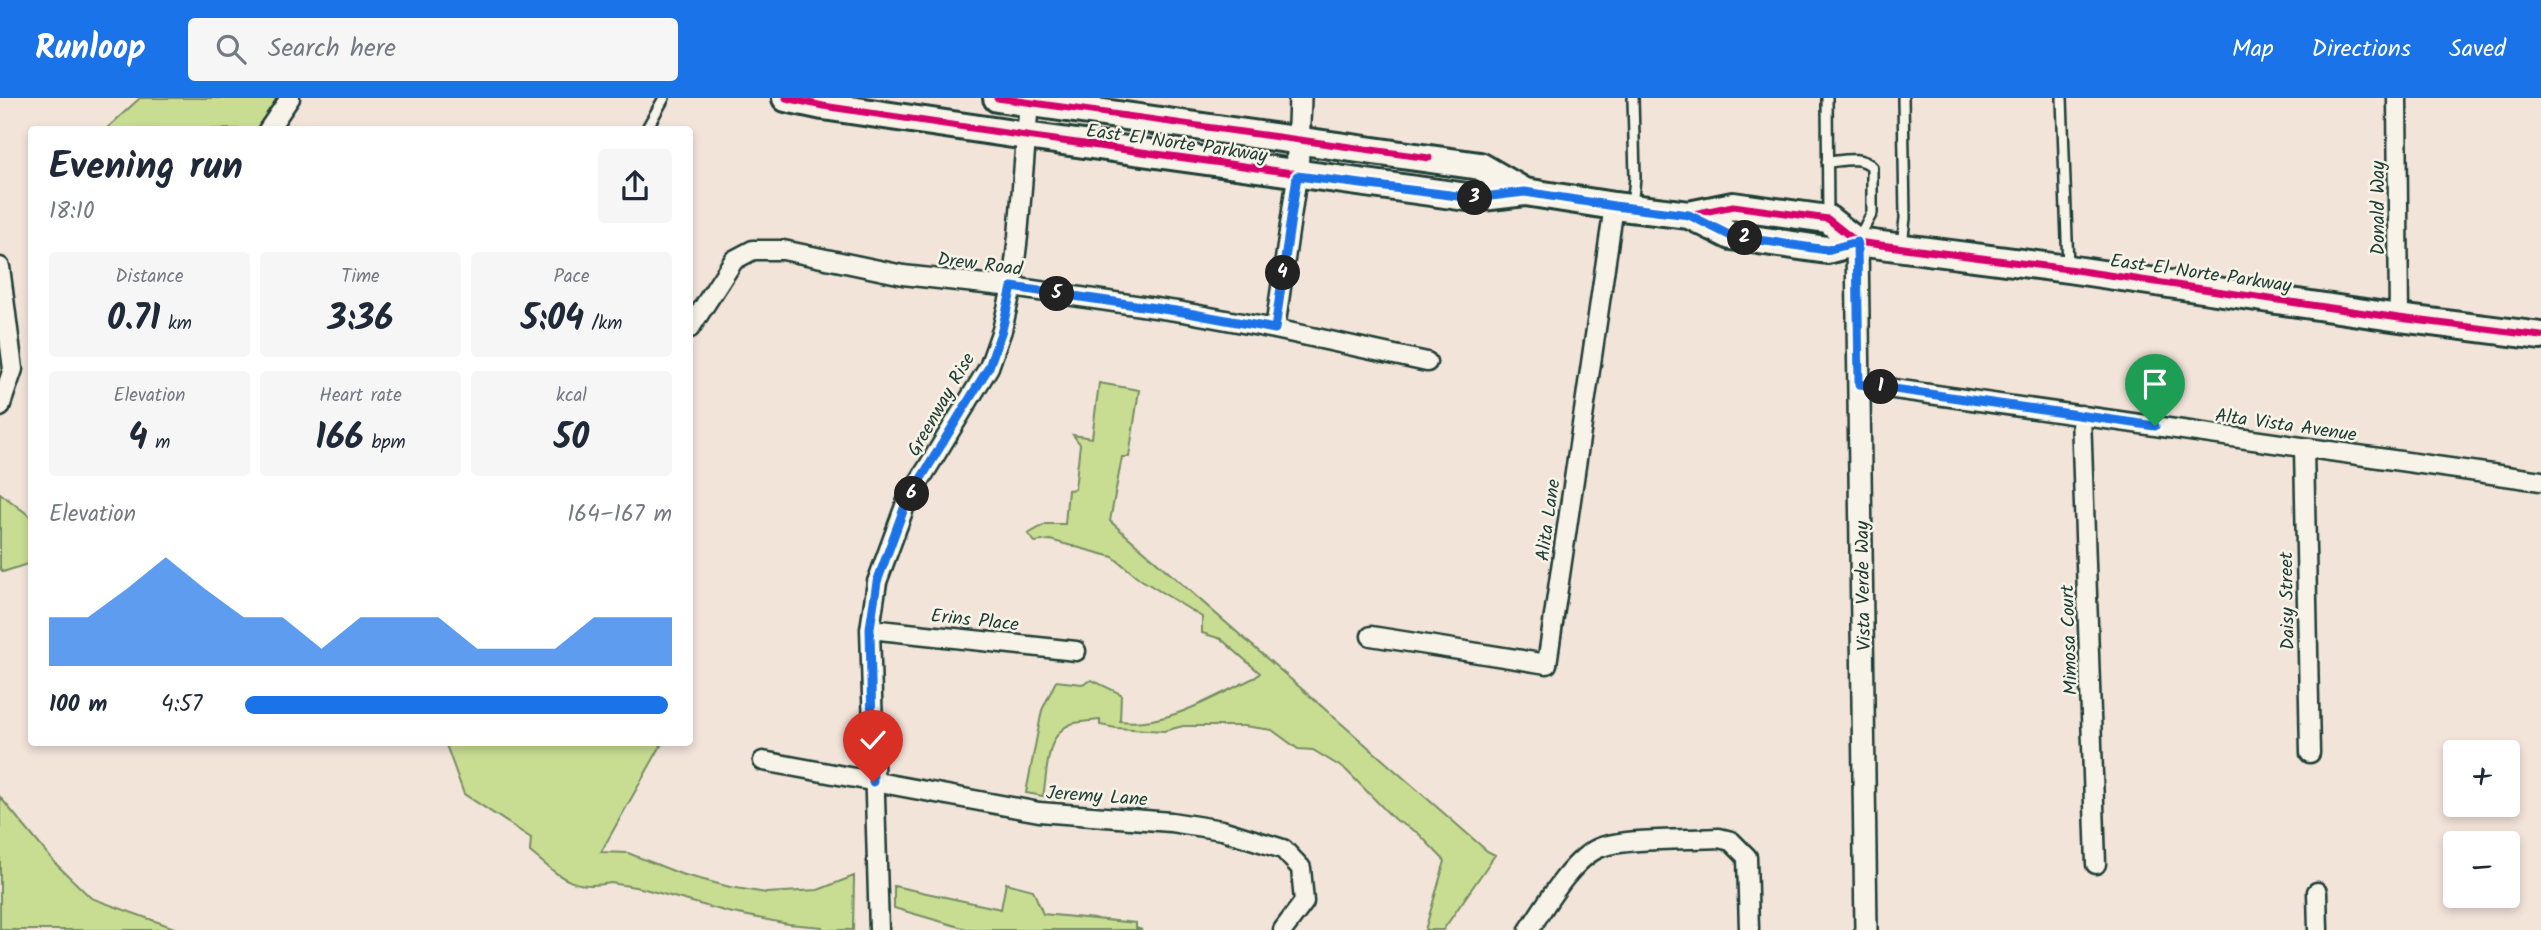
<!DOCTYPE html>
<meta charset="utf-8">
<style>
:root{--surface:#fff;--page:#f6f6f7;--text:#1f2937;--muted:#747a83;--accent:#1a73e8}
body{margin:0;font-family:Kalam,sans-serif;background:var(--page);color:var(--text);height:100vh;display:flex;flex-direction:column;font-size:26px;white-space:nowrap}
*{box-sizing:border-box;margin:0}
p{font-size:23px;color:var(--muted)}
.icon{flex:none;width:38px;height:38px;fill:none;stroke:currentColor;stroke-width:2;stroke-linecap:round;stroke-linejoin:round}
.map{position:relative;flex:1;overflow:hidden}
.details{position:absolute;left:28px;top:28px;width:665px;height:620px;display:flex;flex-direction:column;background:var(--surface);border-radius:7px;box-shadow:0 4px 10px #0003}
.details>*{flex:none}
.fabs{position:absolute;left:2443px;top:642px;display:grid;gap:14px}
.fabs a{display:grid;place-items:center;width:77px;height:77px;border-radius:7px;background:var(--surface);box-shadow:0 4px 10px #0003;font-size:35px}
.pin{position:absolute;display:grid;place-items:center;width:60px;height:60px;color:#fff;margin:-72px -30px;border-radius:50% 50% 50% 0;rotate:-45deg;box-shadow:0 0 7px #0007}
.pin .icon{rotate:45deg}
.km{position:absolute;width:35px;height:35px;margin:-18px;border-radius:50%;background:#222;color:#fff;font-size:19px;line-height:35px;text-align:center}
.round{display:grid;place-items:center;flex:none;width:74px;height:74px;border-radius:7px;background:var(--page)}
.summary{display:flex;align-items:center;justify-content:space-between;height:119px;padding:0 21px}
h1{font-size:38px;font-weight:700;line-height:52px}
.figures{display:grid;grid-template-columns:repeat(3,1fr);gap:10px;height:119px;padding:7px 21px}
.figures div{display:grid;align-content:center;border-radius:7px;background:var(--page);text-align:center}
.figures b{font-size:35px;font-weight:700}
.figures small{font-size:19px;font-weight:400}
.figures p{font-size:19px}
.chart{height:196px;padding:14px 21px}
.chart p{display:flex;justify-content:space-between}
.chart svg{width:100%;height:126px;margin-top:7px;fill:var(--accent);opacity:.7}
ul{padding:0 21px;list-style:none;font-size:23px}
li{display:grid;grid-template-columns:112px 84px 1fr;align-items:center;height:52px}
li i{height:18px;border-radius:9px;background:var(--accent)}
header{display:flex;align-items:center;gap:42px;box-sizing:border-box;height:98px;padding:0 35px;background:var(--accent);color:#fff}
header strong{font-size:33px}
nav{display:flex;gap:38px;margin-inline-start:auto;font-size:24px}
.search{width:490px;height:63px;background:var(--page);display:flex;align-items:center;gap:18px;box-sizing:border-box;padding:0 24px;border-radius:7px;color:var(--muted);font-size:26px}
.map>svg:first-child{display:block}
</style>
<header>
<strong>Runloop</strong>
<div class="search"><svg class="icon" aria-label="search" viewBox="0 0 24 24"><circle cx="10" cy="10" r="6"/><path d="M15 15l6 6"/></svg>Search here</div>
<nav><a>Map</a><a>Directions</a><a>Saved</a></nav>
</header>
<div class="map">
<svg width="2541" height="832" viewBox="0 0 2541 832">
<rect width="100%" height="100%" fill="#f3e4da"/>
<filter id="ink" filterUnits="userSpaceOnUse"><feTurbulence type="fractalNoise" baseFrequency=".0143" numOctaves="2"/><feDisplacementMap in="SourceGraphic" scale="14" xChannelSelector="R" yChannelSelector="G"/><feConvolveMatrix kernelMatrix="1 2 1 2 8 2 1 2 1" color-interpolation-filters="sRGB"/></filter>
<g filter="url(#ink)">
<path fill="#c9dd92" stroke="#748d63" stroke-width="2" d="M140 0H283L262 31 105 32Z
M1099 285 1139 292 1129 359H1122L1110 423 1487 753 1495 757 1443 832H1425L1445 763 1418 735 1394 721 1346 672 1313 652 1298 651 1272 632 1244 628H1183L1164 633 1116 630 1100 627V622C1091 623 1080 623 1071 626 1045 636 1048 674 1043 698L1026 695 1042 612 1056 583 1082 586 1092 582 1121 596 1120 623C1168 629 1214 598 1256 579L1260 575 1221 541 1202 535V519L1140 481 1113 459 1050 442 1035 444 1028 436 1046 426H1065L1068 392 1075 391 1080 346 1073 337 1092 340Z
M0 395 31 419V469L27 466 3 474 0 470Z
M445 644H663L601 754 628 755 681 776 730 789 766 795 818 792 854 778 853 832H823L822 829 788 826 728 814 641 790 611 785C570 793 560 778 530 754L531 740 464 696Z
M0 699 55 765 91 800 180 832H0Z
M1006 785 1033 792 1043 816 1136 825V830L1142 832H970L894 810V788L1001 811Z"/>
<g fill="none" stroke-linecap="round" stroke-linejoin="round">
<defs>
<path id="service" d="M1827 0 1828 120
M2062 0 2068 169
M646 32 664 0
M1827 64C1842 63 1861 57 1872 69V115L1859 139
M1632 109 1635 80 1633 0
M1902 148 1905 120 1903 0"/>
<path id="minor" d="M2397 0 2399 220
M268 32 290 0
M0 169 13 271 0 309
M690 230 734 162 753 152H783L903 177 1012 189 1183 214 1275 231 1427 264
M1275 231 1297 78
M1859 286 2541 383
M2081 317 2096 766
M2304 350 2310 655
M870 531 1076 553
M1371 538 1547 566 1614 108
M763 663 1039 714 1171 724 1222 732 1283 751 1301 770 1304 804 1283 832
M2317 794 2318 832
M879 832 870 531 877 484 906 405 989 269 1002 232 1012 189 1018 138 1029 4
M1529 832C1545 808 1572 761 1599 750 1624 740 1690 742 1719 740L1731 743 1747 759 1749 832"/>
<path id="tertiary" d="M1297 78 1300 0
M1857 144 1866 832"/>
<path id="primary" d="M786 0 823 8 1026 38 1474 100 1525 94 1614 108 1689 117 1733 108 1828 121 1857 144
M997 0 1480 68 1525 94
M1689 117 1731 138 1827 152 1857 144 2068 171 2399 220 2541 238"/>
</defs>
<use href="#service" stroke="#1f3d34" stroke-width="14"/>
<use href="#minor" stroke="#1f3d34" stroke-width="23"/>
<use href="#tertiary" stroke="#1f3d34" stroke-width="26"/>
<use href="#primary" stroke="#1f3d34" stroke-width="32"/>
<use href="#service" stroke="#f7f3e8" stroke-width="9"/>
<use href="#minor" stroke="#f7f3e8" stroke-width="18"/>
<use href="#tertiary" stroke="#f7f3e8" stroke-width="21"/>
<use href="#primary" stroke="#f7f3e8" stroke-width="26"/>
<defs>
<path id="cycleway" d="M786 0 823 8 1026 38 1474 100 1525 94 1614 108 1689 117 1733 108 1828 121 1857 144
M997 0 1429 60
M1689 117 1731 138 1827 152 1857 144 2068 171 2399 220 2541 238"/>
</defs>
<use href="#cycleway" stroke="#f7f3e8" stroke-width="11"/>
<use href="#cycleway" stroke="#d6006c" stroke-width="7"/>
</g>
</g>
<g fill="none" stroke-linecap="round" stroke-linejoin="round" filter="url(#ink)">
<defs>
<path id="route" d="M873 684 870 530 877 484 906 405 989 269 1002 232 1012 189 1183 214 1275 231 1297 78 1474 100 1525 94 1614 108 1689 117 1731 138 1827 152 1857 144 1859 286 2155 328"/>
</defs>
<use href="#route" stroke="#fff" stroke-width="14"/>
<use href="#route" stroke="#1a73e8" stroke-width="9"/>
</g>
<g text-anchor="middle" stroke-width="5" stroke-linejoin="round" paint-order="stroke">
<g font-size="19" fill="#1f3d34" stroke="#f7f3e8">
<text transform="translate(1177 44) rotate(8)" y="7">East El Norte Parkway</text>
<text transform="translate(2377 110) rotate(-90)" y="7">Donald Way</text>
<text transform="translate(980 165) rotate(7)" y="7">Drew Road</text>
<text transform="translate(2201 174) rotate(8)" y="7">East El Norte Parkway</text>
<text transform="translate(940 306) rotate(-60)" y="7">Greenway Rise</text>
<text transform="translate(2286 326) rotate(8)" y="7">Alta Vista Avenue</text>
<text transform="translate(1547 422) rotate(-82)" y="7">Alita Lane</text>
<text transform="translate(1862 488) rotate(-91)" y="7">Vista Verde Way</text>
<text transform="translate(2286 503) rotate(-91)" y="7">Daisy Street</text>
<text transform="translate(975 521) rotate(6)" y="7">Erins Place</text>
<text transform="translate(2068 542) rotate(-92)" y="7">Mimosa Court</text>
<text transform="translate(1097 697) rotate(4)" y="7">Jeremy Lane</text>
</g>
</g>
</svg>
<div class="fabs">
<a>+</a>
<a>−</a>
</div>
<div class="pin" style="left:2155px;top:328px;background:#1e9e55"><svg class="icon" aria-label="arrive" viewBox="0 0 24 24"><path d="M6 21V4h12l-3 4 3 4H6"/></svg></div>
<div class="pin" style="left:873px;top:684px;background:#d93025"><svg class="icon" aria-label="check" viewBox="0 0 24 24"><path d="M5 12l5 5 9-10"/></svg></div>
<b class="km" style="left:1881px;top:289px">1</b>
<b class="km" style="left:1745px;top:140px">2</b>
<b class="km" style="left:1475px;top:100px">3</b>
<b class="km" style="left:1283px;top:175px">4</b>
<b class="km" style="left:1057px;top:196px">5</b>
<b class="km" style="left:912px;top:396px">6</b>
<section class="details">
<div class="summary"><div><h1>Evening run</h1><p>18:10</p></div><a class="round"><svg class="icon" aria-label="share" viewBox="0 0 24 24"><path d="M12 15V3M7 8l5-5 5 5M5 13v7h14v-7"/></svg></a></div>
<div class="figures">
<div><p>Distance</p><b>0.71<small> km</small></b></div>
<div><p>Time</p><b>3:36</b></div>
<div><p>Pace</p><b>5:04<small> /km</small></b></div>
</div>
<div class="figures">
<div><p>Elevation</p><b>4<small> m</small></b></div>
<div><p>Heart rate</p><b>166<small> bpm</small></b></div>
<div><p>kcal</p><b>50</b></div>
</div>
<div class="chart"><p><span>Elevation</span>164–167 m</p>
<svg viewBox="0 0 160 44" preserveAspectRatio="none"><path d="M0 44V27L10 27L20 17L30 6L40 17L50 27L60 27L70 38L80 27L90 27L100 27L110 38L120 38L130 38L140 27L150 27L160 27V44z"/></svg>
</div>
<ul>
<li><b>100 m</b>4:57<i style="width:99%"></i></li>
</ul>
</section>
</div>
